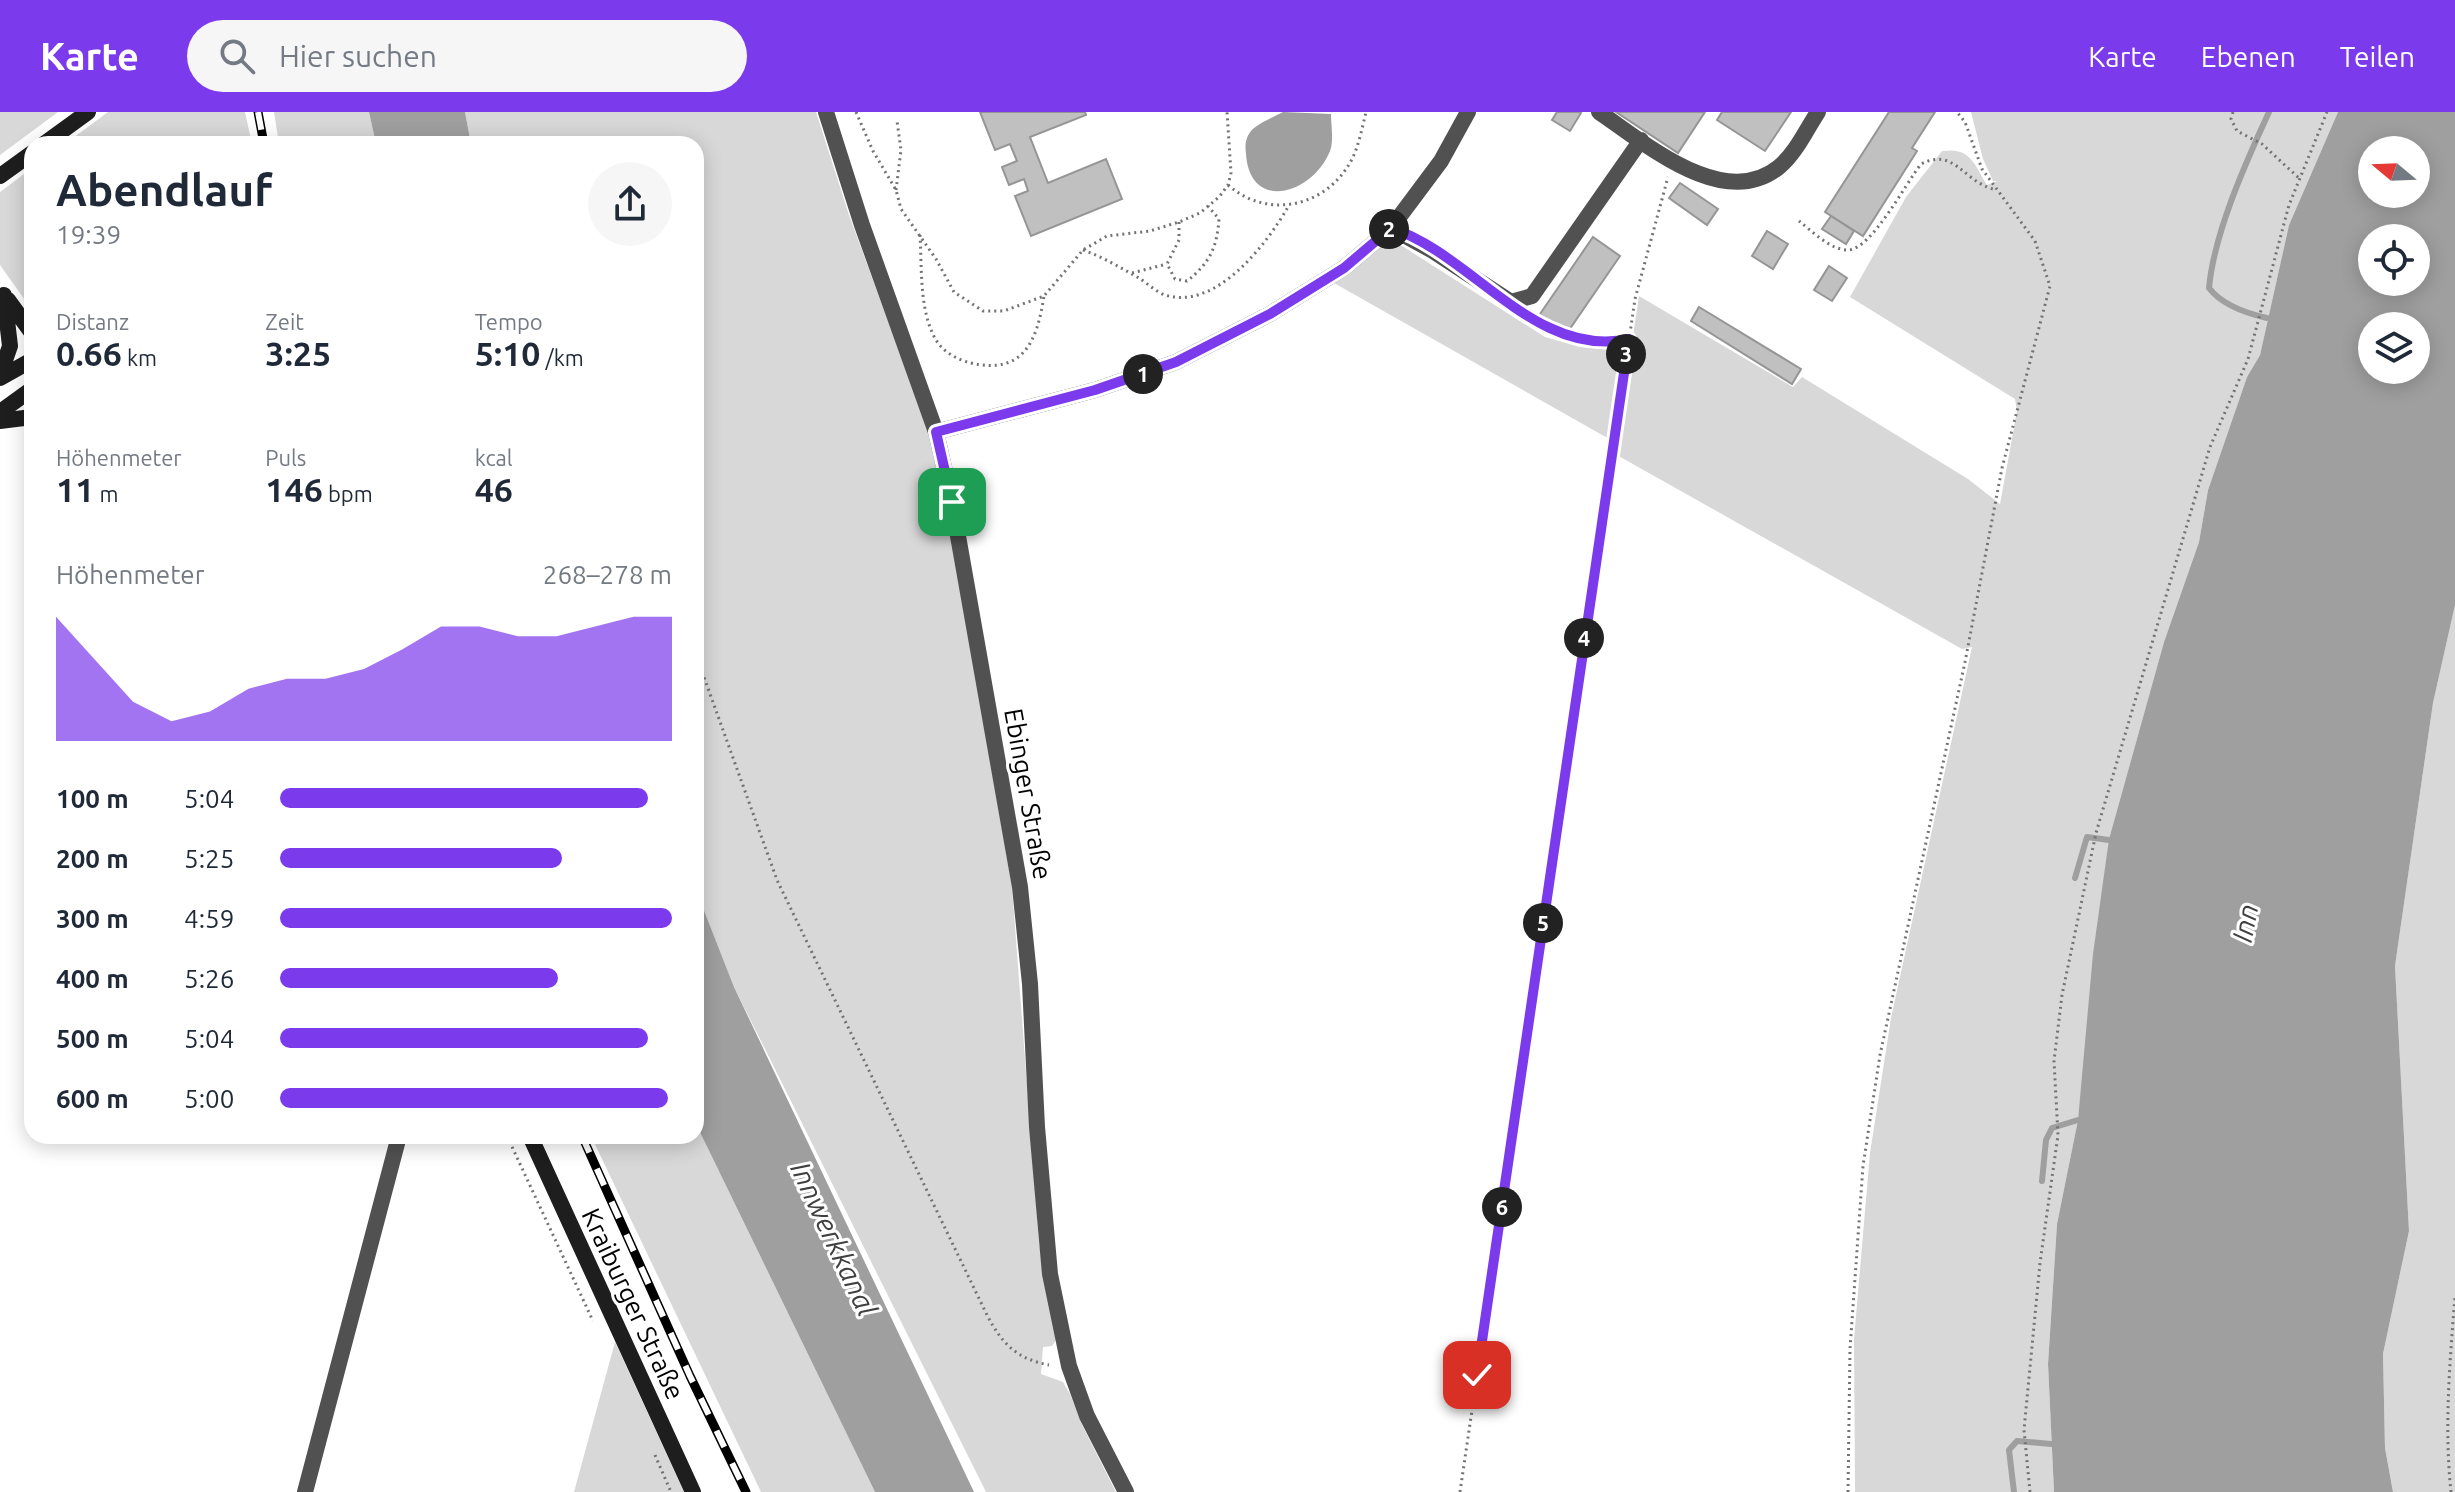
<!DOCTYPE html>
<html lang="de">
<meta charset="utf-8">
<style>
:root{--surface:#fff;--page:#f6f6f7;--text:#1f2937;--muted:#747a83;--accent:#7c3aed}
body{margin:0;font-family:Ubuntu,sans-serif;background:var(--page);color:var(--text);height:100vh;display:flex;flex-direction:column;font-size:30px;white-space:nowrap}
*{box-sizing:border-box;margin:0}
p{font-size:26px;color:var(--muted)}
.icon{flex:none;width:44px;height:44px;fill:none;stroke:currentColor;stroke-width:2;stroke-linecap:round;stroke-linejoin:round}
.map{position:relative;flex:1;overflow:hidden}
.side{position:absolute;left:24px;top:24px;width:680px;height:1008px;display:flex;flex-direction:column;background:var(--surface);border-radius:24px;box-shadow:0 4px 20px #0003}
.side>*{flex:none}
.needle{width:52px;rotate:289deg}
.buttons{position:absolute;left:2358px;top:24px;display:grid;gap:16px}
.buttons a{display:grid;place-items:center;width:72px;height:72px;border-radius:50%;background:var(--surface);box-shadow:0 4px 20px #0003;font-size:40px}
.pin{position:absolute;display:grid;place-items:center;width:68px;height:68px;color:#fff;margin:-34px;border-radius:16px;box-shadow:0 4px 12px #0006}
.km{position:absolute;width:40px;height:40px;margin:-20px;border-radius:50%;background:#222;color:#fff;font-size:22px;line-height:40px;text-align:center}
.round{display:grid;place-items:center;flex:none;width:84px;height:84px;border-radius:42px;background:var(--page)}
.overview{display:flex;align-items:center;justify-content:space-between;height:136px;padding:0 32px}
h1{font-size:44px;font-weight:700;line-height:60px}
.metrics{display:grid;grid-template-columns:repeat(3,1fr);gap:12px;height:136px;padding:8px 32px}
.metrics div{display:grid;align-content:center}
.metrics b{font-size:34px;font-weight:700}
.metrics small{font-size:22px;font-weight:400}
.metrics p{font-size:22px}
.chart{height:224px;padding:16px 32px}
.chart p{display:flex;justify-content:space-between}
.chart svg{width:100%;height:144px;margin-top:8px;fill:var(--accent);opacity:.7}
ul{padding:0 32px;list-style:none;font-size:26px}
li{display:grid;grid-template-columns:128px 96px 1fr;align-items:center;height:60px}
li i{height:20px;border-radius:10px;background:var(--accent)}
header{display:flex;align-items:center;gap:48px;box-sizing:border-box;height:112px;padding:0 40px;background:var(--accent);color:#fff}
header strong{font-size:38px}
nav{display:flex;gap:44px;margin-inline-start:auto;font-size:28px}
.search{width:560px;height:72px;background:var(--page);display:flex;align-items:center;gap:20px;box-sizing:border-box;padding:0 28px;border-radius:44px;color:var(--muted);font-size:30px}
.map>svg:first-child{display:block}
</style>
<header>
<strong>Karte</strong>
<div class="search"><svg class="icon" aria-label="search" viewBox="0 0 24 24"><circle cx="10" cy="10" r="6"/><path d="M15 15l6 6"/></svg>Hier suchen</div>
<nav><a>Karte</a><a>Ebenen</a><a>Teilen</a></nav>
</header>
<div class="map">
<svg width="2455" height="1380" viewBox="0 0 2455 1380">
<rect width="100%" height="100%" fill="#fff"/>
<path fill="#d8d8d8" d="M0 0H58L0 43Z
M108 0H245L252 32H65Z
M274 0H369L376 32H279Z
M465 0H816L849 103 926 312 944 381 1012 775 1039 1131 1056 1228 1052 1234 1043 1235 1041 1262 1063 1270 1070 1282 1082 1313 1116 1380H986L734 875 696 778V32H471Z
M1971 0H2338L2289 113 2260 243 2247 265 2208 378 2199 430 2164 530 2109 727 2078 1008 2057 1112 2048 1252 2054 1380H1855L1854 1227 1870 1041 1891 906 1972 535 1962 537 1615 342 1639 184 1793 275 1802 265 1968 367 2000 392 2017 299 2015 287 1850 185 1906 85 1942 39C1971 35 1974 52 1987 73L1997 69H1993L1983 47Z
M32 56V198L0 153V80Z
M1388 125 1545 225 1580 235 1623 239 1611 328 1334 171Z
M2455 493V1380H2393L2385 1336 2383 1242 2409 1119 2395 854 2433 591Z
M696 1012 875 1380H761L591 1024H696Z
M615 1230 684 1380H574Z"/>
<path fill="#9f9f9f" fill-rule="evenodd" d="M369 0H465L471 32H376Z
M1283 0 1331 2C1331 13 1334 29 1330 39 1313 82 1250 101 1246 42 1245 33 1245 27 1251 19 1258 11 1274 5 1283 0Z
M2338 0H2455V493L2433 591 2395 854 2409 1119 2383 1242 2385 1336 2393 1380H2054L2048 1252 2057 1112 2078 1008 2093 842 2109 727 2164 530 2199 430 2208 378 2247 265 2260 243 2289 113ZM2416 38V82H2372V38ZM2416 126V170H2372V126ZM2372 214H2416V258H2372Z
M696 778 734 875 974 1380H875L696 1012Z"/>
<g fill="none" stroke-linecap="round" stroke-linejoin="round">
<path stroke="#9f9f9f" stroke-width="6" d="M2267 206C2245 201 2222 193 2209 176 2214 121 2246 50 2269 0
M2075 766 2087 725 2109 728
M2042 1069 2046 1028 2052 1016 2078 1008
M2014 1380 2009 1338 2017 1329 2051 1332"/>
</g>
<path fill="#c0c0c0" stroke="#959595" stroke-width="2" d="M980 0H1085L1086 3 1030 25 1048 71 1106 47 1122 87 1031 124 1015 84 1028 79 1024 67 1009 73 1002 55 1017 49 1010 32 995 38Z
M1557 0H1579L1581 1 1570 19 1552 8Z
M1616 0H1705L1678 41Z
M1722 0H1791L1765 39 1717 8Z
M1889 0H1935L1912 36 1917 39 1863 124 1825 100Z
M1680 71 1718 97 1707 113 1669 86Z
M1831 104 1854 119 1846 132 1822 117Z
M1767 119 1788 132 1773 157 1752 144Z
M1593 125 1620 144 1567 221 1540 202Z
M1829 154 1847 166 1832 189 1814 178Z
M1699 195 1801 257 1792 272 1691 209Z"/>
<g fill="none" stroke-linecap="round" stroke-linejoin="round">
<path stroke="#737373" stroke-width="3" stroke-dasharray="2 4" stroke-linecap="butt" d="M856 0 873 39 896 78 901 97 936 147 954 180 983 199H1004L1044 184 1083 138 1107 124 1150 119 1179 110 1200 101 1219 85 1228 73 1231 61 1227 0
M2233 0 2231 7 2237 19 2262 32 2300 67
M1228 73C1268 108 1326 95 1351 49 1359 34 1362 16 1366 0
M896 78 901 38 897 9
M1799 109C1812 119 1830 138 1848 138 1871 138 1906 71 1921 52 1954 35 1963 69 1993 77
M1179 110V128L1167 152 1175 167 1187 169C1210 151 1217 135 1219 107L1208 94
M920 123C922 156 919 199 936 228 943 240 958 248 971 251 1024 263 1037 229 1044 184
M1083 138C1103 145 1121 156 1139 166 1147 171 1156 180 1165 183 1216 199 1266 133 1288 95
M1132 161 1167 152
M1531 204C1560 226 1593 235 1629 227
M696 543 777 768 987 1203C1002 1232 1017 1247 1049 1253
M507 1024 593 1209
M655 1343 671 1380
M1460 1380 1635 187 1668 65
M1848 1380 1850 1237 1863 1054 1880 943 1965 550 2002 356 2050 174 2035 129 1982 57 1965 10 1957 0
M2030 1380 2024 1318 2040 1151 2058 1023 2054 949 2062 883 2096 721 2210 335 2248 247 2289 93 2327 0
M2451 1380C2444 1315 2450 1248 2455 1184"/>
<path stroke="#515151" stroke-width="16" d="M826 0 862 113 936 320 952 390 1020 775 1030 872 1037 1015 1050 1162 1069 1254 1087 1304 1126 1380
M1599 0C1645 31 1724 100 1779 55 1796 41 1806 18 1818 0
M1391 116 1433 139 1511 190 1532 184 1641 28
M936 320 1095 278 1176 250 1270 202 1344 156 1391 116 1441 49 1468 0
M305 1380 399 1024"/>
<path stroke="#1e1e1e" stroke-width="16" d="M44 32 88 0
M0 64 32 41
M8 188 32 221
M0 263 10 234 4 183
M0 266 32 248
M0 300 32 277
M0 309 32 305
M530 1024 693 1380"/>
<defs>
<path id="rail" d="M258 0 264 32
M582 1024 690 1264 746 1380"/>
</defs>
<use href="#rail" stroke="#000" stroke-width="9"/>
<use href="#rail" stroke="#fff" stroke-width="6" stroke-dasharray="18" stroke-linecap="butt"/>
</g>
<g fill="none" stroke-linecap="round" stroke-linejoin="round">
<defs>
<path id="route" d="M952 390 936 320 1095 278 1176 250 1270 202 1344 156 1391 116C1472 142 1535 247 1629 227L1477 1263"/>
</defs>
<use href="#route" stroke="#fff" stroke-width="16"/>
<use href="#route" stroke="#7c3aed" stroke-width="10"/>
</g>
<g text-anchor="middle" stroke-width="6" stroke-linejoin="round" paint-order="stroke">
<g font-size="26" fill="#000" stroke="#fff">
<text transform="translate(1028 682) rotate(80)" y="9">Ebinger Straße</text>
<text transform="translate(633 1192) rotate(65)" y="9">Kraiburger Straße</text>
</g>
<g font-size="28" font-style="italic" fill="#404040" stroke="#fff">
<text transform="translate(2245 811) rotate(-79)" y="10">Inn</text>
<text transform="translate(834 1127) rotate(65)" y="10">Innwerkkanal</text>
</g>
</g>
</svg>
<div class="buttons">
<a><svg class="needle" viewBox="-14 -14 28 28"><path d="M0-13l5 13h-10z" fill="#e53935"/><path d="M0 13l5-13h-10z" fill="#747a83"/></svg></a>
<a><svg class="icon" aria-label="locate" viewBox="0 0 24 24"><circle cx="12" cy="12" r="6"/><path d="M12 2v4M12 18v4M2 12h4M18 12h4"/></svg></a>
<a><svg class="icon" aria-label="layers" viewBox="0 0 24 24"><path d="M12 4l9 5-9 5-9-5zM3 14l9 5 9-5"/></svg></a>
</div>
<div class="pin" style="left:952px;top:390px;background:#1e9e55"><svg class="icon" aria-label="arrive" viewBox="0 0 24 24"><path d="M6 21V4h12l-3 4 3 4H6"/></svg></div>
<div class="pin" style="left:1477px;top:1263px;background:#d93025"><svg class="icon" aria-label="check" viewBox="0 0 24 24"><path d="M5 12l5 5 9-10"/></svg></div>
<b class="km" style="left:1143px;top:262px">1</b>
<b class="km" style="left:1389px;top:117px">2</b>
<b class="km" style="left:1626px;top:242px">3</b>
<b class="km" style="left:1584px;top:526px">4</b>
<b class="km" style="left:1543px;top:811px">5</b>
<b class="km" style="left:1502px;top:1095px">6</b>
<section class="side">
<div class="overview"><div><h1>Abendlauf</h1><p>19:39</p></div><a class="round"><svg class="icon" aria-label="share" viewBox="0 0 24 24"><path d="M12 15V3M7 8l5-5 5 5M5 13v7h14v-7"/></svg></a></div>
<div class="metrics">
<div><p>Distanz</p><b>0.66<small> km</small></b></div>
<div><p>Zeit</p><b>3:25</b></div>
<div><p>Tempo</p><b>5:10<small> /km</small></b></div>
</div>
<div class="metrics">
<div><p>Höhenmeter</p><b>11<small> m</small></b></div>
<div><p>Puls</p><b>146<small> bpm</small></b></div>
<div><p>kcal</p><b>46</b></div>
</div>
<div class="chart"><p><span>Höhenmeter</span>268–278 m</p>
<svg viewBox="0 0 160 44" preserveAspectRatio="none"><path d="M0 44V6L10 19L20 32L30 38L40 35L50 28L60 25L70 25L80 22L90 16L100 9L110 9L120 12L130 12L140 9L150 6L160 6V44z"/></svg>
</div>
<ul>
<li><b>100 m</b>5:04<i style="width:94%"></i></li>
<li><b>200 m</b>5:25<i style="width:72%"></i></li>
<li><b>300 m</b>4:59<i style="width:100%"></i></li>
<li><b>400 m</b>5:26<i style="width:71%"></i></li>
<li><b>500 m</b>5:04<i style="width:94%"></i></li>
<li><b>600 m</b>5:00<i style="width:99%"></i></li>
</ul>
</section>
</div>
